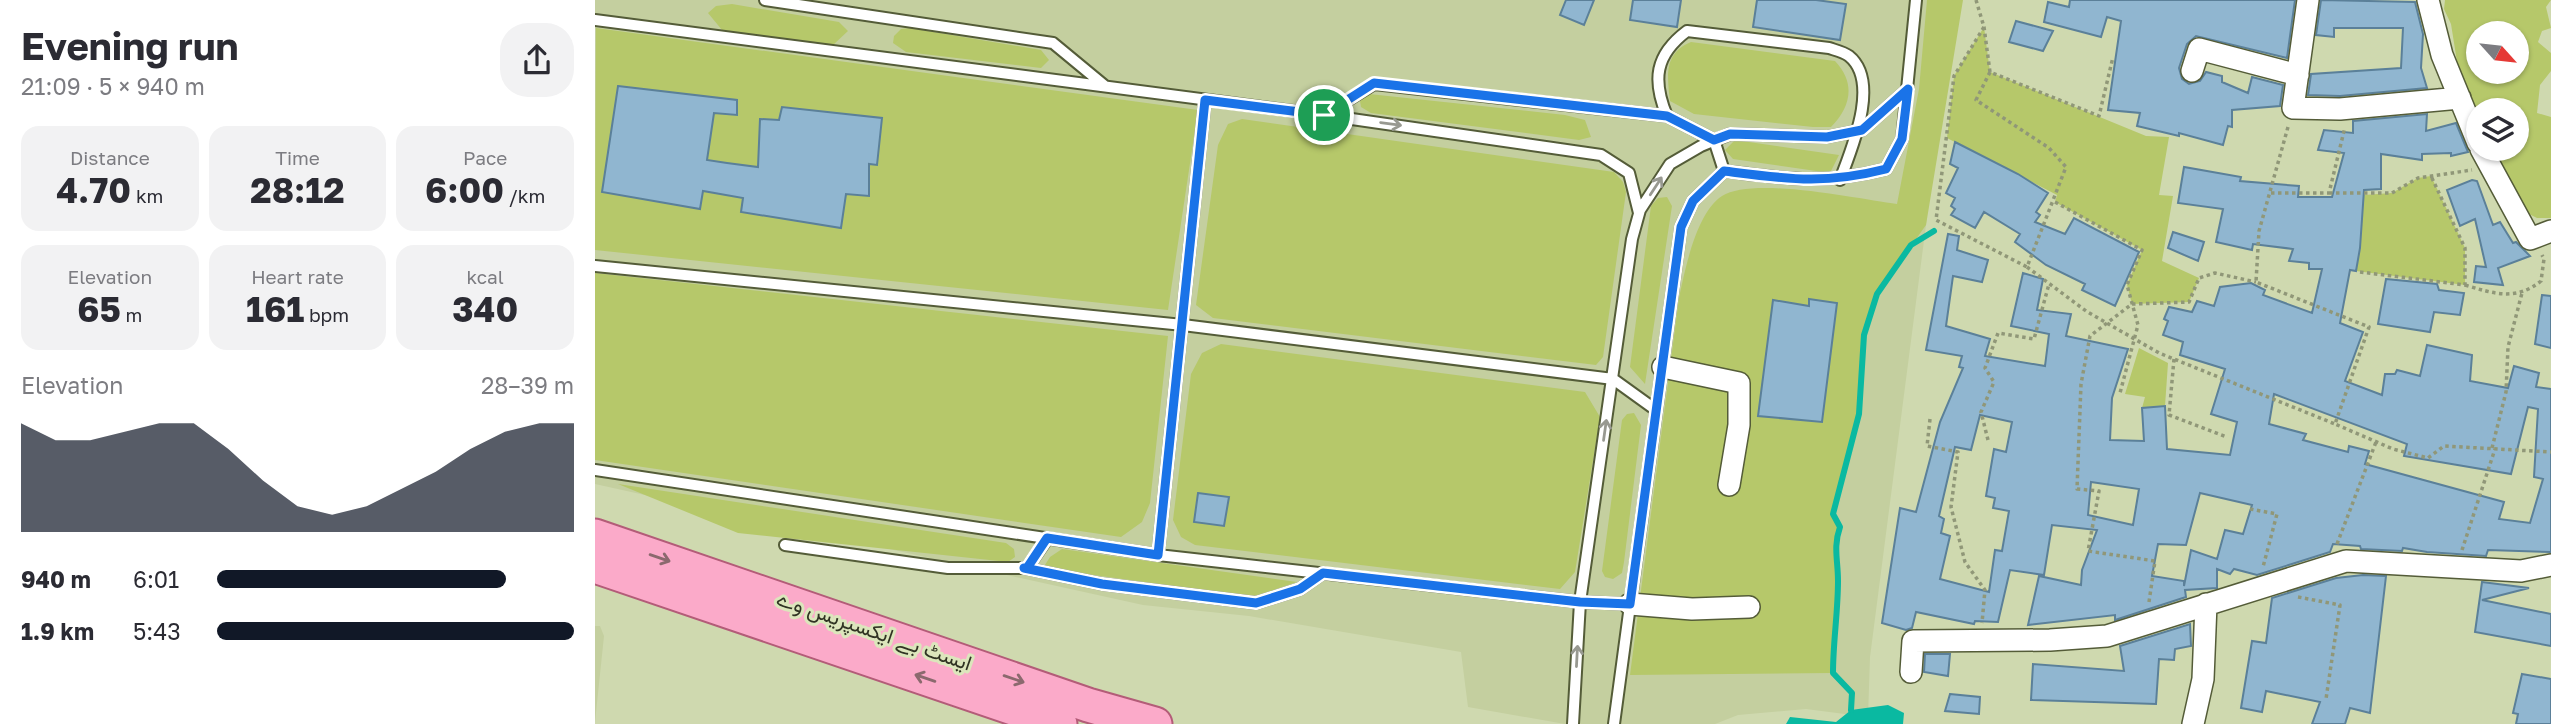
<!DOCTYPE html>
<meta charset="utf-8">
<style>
:root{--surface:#fff;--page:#f2f2f3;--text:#2b2b33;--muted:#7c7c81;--accent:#111827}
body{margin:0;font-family:"Golos Text",Vazirmatn,sans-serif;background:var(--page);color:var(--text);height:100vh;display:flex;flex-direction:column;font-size:26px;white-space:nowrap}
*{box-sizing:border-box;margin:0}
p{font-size:23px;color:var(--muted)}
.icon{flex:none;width:38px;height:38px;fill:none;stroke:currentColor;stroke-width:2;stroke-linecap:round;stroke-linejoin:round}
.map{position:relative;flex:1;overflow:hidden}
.drawer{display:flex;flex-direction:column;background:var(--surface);width:595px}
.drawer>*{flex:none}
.needle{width:46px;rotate:117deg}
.fabs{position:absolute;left:1871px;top:21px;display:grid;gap:14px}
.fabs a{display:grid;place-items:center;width:63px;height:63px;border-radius:50%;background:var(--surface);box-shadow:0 2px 5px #0004;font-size:35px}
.pin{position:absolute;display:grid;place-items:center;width:60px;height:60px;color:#fff;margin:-30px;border:4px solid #fff;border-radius:50%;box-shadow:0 2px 7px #0007}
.round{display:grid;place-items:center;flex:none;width:74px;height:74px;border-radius:28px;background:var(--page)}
.summary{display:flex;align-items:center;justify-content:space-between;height:119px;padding:0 21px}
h1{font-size:38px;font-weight:700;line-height:52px}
.figures{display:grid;grid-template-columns:repeat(3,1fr);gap:10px;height:119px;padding:7px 21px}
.figures div{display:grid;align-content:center;border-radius:18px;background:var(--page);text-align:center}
.figures b{font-size:35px;font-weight:700}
.figures small{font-size:19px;font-weight:400}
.figures p{font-size:19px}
.chart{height:196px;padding:14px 21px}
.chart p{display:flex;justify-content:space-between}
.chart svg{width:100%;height:126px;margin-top:7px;fill:var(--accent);opacity:.7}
ul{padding:0 21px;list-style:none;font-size:23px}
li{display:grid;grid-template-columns:112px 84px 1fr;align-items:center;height:52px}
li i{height:18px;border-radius:9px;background:var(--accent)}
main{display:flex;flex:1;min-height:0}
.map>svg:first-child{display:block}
</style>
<main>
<section class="drawer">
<div class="summary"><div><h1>Evening run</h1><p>21:09 · 5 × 940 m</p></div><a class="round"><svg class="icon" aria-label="share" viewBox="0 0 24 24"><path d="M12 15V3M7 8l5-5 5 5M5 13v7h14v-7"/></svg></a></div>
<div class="figures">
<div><p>Distance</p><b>4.70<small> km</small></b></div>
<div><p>Time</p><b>28:12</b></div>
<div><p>Pace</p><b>6:00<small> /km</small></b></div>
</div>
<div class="figures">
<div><p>Elevation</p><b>65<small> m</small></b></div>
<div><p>Heart rate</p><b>161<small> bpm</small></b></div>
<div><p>kcal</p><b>340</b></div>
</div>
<div class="chart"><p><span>Elevation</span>28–39 m</p>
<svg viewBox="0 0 160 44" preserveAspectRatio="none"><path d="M0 44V6L10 12L20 12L30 9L40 6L50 6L60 15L70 26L80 35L90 38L100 35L110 29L120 23L130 15L140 9L150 6L160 6V44z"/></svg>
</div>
<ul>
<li><b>940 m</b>6:01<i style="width:81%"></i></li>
<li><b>1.9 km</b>5:43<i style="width:100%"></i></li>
</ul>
</section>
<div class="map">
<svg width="1956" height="724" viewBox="0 0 1956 724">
<rect width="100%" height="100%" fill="#cfd9af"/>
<path fill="#c4cf9f" d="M0 0H1353L1331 225 1275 657 1273 717 1211 709 1143 715 1120 724H970L873 707 866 652 654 616 548 605 0 484Z
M0 626H5L9 636 0 722Z"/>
<path fill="#b6c86a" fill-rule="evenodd" d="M1332 0H1368L1331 225 1282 294 1269 335 1264 414 1238 514 1245 527C1238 547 1243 561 1243 581 1243 612 1238 642 1238 673L1035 675 1084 298C1090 270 1101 213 1127 196 1158 176 1263 199 1302 204L1324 89Z
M1850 0H1956L1951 7 1956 28 1947 31 1943 42 1956 53V71L1945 85 1942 113 1956 117V218H1942L1924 209 1899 149H1922V110H1883V114L1863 68 1856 24 1849 9ZM1883 33H1922V72H1883Z
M137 4 244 22 253 31 238 45 127 30 113 13 121 6Z
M1389 27 1395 72 1551 136 1574 137 1564 195 1578 196 1567 261 1604 278 1594 302 1537 304 1532 285 1547 250 1460 202 1462 195 1352 138 1359 76Z
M1 28 603 110 573 310 0 250Z
M315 28 446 50 454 60 446 68 311 52 298 43 299 36 306 29Z
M1096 42 1240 61C1261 83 1256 107 1236 127H1218L1099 114 1075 101C1072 75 1069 53 1096 42Z
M774 94 970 115 990 120 996 137 984 140 776 113 766 107 765 101Z
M647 119 1019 172 1028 182 1031 192 1008 357 1001 365 618 318 601 305 623 145 633 124Z
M1140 140 1244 155 1235 173 1138 159 1130 150Z
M1836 176 1870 248V285L1761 271 1769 195 1797 193 1823 178Z
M1072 197 1077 206 1050 384 1035 367 1056 206 1063 198Z
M0 273 573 336 555 503 547 522 526 537 0 460Z
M626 344 990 392 1005 417 980 572 965 589 600 545 586 537 578 520 596 374 607 353Z
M1544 348 1573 363 1570 406 1547 408 1550 397 1530 394Z
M1039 413 1046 425 1029 562 1027 573 1018 579 1010 577 1007 571 1027 420 1032 414Z
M23 484 411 543 419 549 420 557 413 562 143 533Z
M467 549 702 582 658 597 448 568 455 557Z"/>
<path fill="#0ab9a1" d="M1293 705 1309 713 1308 724H1191L1195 717 1241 722 1256 710Z"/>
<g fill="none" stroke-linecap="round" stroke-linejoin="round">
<path stroke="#0ab9a1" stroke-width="6" d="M1256 710 1257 693 1238 673C1238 642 1243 612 1243 581 1243 560 1238 547 1245 527L1238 514 1264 414 1269 335 1282 294 1316 245 1339 231"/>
</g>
<path fill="#90b6d0" stroke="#5b8099" stroke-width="2" fill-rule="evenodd" d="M971 0H999L989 25 965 15Z
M1038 0H1086L1082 27 1035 20Z
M1162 0H1221L1251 4 1245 40 1158 27Z
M1475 0H1700L1692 58 1601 36 1592 44 1584 68 1587 79 1594 84 1605 81 1611 72 1627 76V82L1653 93 1657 77 1688 85 1685 106 1637 110V127L1633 126 1628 145 1584 133V136L1542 126 1545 113 1513 110 1526 21 1512 17 1506 37 1449 22 1453 2 1474 7Z
M1726 0 1820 2 1828 34 1826 68 1832 88 1745 96 1713 95 1716 74 1806 68 1808 28H1739V37L1721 35Z
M1421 21 1458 31 1448 51 1414 42Z
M23 86 142 100V115L119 113 112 160 132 163 163 167 165 119 184 120 187 107 287 118 282 165 274 164V196L251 194 246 228 146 212 148 198 108 191 105 209 7 192Z
M1832 114 1831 131 1861 123 1873 152 1856 156V153L1827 154V160L1786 154V189L1769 190 1765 248 1761 271 1755 270 1745 323 1768 332 1750 381 1787 395 1790 374H1800L1802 370 1825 376 1832 345 1877 355 1875 381 1913 388 1919 366 1944 373 1941 387 1956 389V552L1893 550 1891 556 1832 552 1808 548 1807 551 1766 549 1765 546 1738 544 1735 552 1662 575 1639 569 1635 574 1622 569V588L1590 590 1591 597 1520 620V615L1433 625 1444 576 1486 585 1487 570 1502 530 1457 525 1449 575 1415 570 1403 622 1380 621 1379 624 1321 612 1317 628 1311 630 1287 623 1305 508 1321 512 1345 422 1368 368 1364 367 1367 356 1331 350 1353 234 1364 236 1362 250 1393 260 1387 282 1358 276 1351 326 1395 339 1390 356 1450 366 1454 334 1416 326 1428 273 1448 279 1442 310 1476 314 1471 336 1533 349 1517 398 1515 440 1549 441 1547 408 1570 406 1572 449 1635 455 1642 422 1616 414 1630 369 1585 355 1588 342 1568 335 1573 321 1569 319 1574 307 1597 312 1602 301 1619 306 1625 287 1656 283 1670 290 1668 295 1717 313 1727 269H1714V263L1694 261 1698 249 1658 244 1657 250 1621 242 1628 209 1583 203 1589 167 1646 177 1645 181 1704 186 1703 197H1737L1749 153 1723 150 1729 130 1758 133V121ZM1679 394 1812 444 1809 456 1916 474 1933 407 1943 409 1939 477 1948 479 1935 523 1904 519 1909 502 1770 464 1774 451 1754 446 1753 452 1708 440 1711 434 1674 424ZM1385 415 1417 422 1411 452 1399 449 1391 496 1400 498 1398 508 1414 511 1407 551 1400 550 1394 592 1345 579 1355 536 1346 533 1349 519 1344 516 1360 447 1376 450ZM1496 482 1544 489 1538 525 1493 515ZM1605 493 1657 505 1648 534 1630 530 1622 559 1596 550 1589 586V581L1557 576 1563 544 1591 545Z
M1360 142 1423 174 1453 193 1441 212 1445 215 1440 222 1470 234 1479 218 1544 252 1520 306 1487 290 1490 284 1451 265 1420 242 1425 234 1389 212 1380 228 1356 215 1360 209 1356 206 1360 198 1351 193 1363 168 1355 164Z
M1877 180 1882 181 1898 225 1905 222 1918 243 1921 242 1935 256 1903 268 1908 285 1879 282 1881 266 1891 267 1880 219 1865 226 1852 190Z
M1578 232 1609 242 1603 261 1573 248Z
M1791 279 1842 284 1844 290 1869 293 1865 315 1839 312 1835 332 1783 324Z
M1947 295 1956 296V348L1940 344Z
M1214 299 1242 303 1227 422 1163 416 1178 300 1214 306Z
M603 493 634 497 629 526 599 522Z
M1768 575 1791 576 1775 713 1755 708 1750 724H1717L1725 702 1671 691 1667 712 1646 708 1657 641 1671 643 1677 598 1741 578Z
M1887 582 1934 588 1887 600 1956 614V646L1880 632Z
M1595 624 1596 646 1580 649 1579 660 1564 659 1561 704 1436 700 1438 664 1529 671 1525 646Z
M1330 654H1355L1353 676 1329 672Z
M1927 674 1956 679V724H1921L1923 714 1918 713Z
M1355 694 1385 697 1384 714 1350 711Z"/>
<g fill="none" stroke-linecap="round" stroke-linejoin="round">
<defs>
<path id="lane" d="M170 0 458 43 510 86
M0 20 729 115 1006 155 1034 173 1044 213
M729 115 779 84 1072 116 1119 140 1129 171
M1072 116C1057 80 1060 55 1092 31L1234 48C1240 50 1249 52 1254 56 1286 82 1256 150 1245 180
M0 266 588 325 1018 379 1061 410
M0 470 563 555 985 602 1035 604
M190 545 353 568H432L452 539
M563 555 610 100
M429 568 507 584 661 603 705 589 728 573
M978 724 985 602 1037 239 1045 210 1075 164 1106 146 1135 134 1232 137 1267 130 1313 89
M1019 724 1086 227 1098 201 1129 171C1192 179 1228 185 1291 169L1307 139 1321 0"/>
<path id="street" d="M1713 0 1698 108 1745 109 1865 98
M1833 0 1847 55 1883 143
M1597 71 1604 49 1703 75
M1886 149 1935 239 1956 231
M1068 367 1144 383V425L1134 485
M1035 604 1097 609 1154 607
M1316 672 1318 641 1455 640 1512 636 1751 561 1926 571 1956 565
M1598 724 1608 679 1611 604"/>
<path id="primary" d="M0 536 493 705 560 724
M0 566 465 724"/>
</defs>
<use href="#lane" stroke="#545c38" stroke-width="14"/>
<use href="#street" stroke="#545c38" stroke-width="24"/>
<use href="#primary" stroke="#b35c78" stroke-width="37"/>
<path stroke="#909778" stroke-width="3.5" stroke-dasharray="3.5 3.5" stroke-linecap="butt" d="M1381 0 1389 27 1395 72 1504 116 1518 57
M1389 27 1359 76 1341 220 1432 267 1471 167 1454 148 1381 100 1395 72
M1693 127 1664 231 1661 282 1774 327 1740 424 1798 449 1833 458 1849 446 1956 452
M1676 193H1734L1750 127
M1734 193H1797L1823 178 1877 170
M1460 202 1547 250 1532 285 1543 325 1525 393
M1432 267 1491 311 1564 353 1740 424
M1765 272 1870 285V248L1836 176
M1870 285C1900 294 1921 301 1946 281L1949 259 1947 255
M1579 359 1574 415 1632 437
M1335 419 1332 446 1363 452 1356 507 1370 562 1390 590 1387 623
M1393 440 1386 412 1399 382 1390 368 1403 333 1439 339 1454 284
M1897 448 1911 392 1913 347 1927 293
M1655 509 1682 514 1668 567
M1742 544 1781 442
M1867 550 1900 449
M1703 597 1745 605 1731 699
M1554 602 1560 561 1493 551 1504 491 1482 489 1486 384 1495 336 1537 304 1594 302 1604 278 1620 273 1661 282"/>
<use href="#lane" stroke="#fff" stroke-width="10"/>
<use href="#street" stroke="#fff" stroke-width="21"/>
<use href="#primary" stroke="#fbaac9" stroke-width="33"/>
</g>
<defs><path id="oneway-shaft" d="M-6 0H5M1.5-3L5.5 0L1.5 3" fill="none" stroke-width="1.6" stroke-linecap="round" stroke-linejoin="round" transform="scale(1.75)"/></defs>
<g stroke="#989991">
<use href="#oneway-shaft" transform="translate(796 124) rotate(8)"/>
<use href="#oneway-shaft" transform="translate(1061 186) rotate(-57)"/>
<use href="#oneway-shaft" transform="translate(1010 430) rotate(-82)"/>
<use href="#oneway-shaft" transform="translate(982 656) rotate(-87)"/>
</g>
<g stroke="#8b696e">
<use href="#oneway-shaft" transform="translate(65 558) rotate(19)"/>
<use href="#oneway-shaft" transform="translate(330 678) rotate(-161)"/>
<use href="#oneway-shaft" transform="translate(419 679) rotate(19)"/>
</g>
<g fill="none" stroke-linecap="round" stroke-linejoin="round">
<defs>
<path id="route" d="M779 83 1072 116 1119 140 1135 134 1232 137 1267 130 1313 89 1307 139 1291 169C1228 185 1193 179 1129 171L1098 201 1086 227 1035 604 985 602 728 573 705 589 661 603 507 584 429 568H432L452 538 563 555 610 100 729 115Z"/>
</defs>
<use href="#route" stroke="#fff" stroke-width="14"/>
<use href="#route" stroke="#1a73e8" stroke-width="9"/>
</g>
<g text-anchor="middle" stroke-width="6" stroke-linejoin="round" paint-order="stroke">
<g font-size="21" fill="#303323" stroke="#dce6bc">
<text transform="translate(279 631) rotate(19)" y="7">ایسٹ بے ایکسپریس وے</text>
</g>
</g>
</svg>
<div class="fabs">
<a><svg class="needle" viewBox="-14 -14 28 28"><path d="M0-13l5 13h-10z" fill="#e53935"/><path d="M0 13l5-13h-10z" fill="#7c7c81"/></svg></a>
<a><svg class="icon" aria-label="layers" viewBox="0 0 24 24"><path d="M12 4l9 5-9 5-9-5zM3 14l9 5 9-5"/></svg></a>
</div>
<div class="pin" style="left:729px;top:115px;background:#1e9e55"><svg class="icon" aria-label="arrive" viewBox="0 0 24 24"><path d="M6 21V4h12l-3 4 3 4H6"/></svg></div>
</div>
</main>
